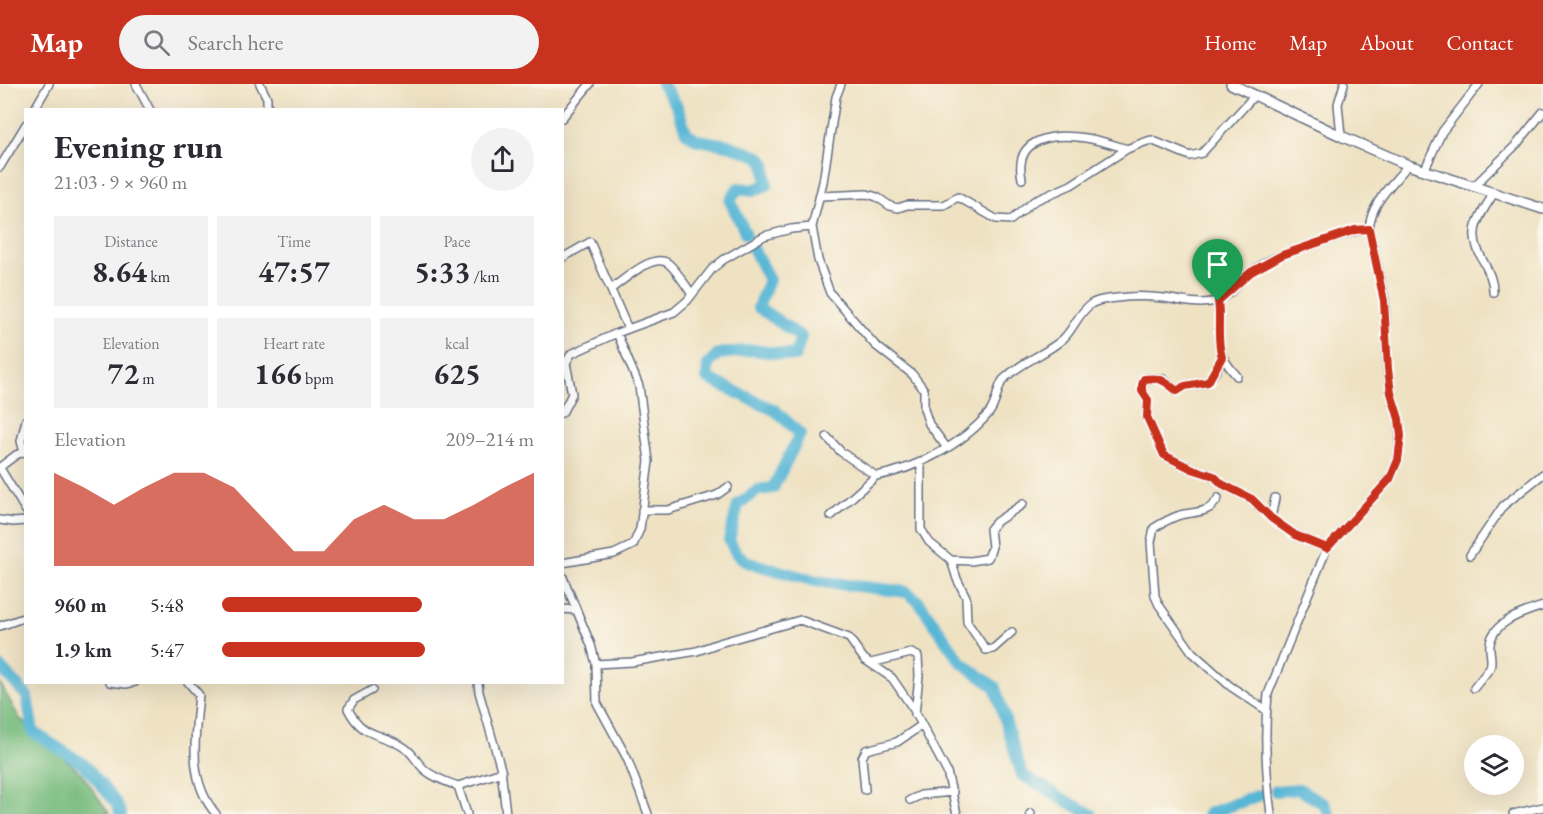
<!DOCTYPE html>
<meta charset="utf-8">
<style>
:root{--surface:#fff;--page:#f2f2f3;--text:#2b2b33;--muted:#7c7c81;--accent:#c8321e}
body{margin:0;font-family:"EB Garamond",serif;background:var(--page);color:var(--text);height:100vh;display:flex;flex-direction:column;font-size:22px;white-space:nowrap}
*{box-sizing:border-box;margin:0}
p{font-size:20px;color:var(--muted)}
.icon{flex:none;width:33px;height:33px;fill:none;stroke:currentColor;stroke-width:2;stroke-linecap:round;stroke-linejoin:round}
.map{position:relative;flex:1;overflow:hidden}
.panel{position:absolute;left:24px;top:24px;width:540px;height:576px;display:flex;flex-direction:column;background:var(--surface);border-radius:0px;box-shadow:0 6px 24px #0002}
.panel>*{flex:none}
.buttons{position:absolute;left:1464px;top:651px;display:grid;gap:12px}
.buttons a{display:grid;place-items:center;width:60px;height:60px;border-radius:50%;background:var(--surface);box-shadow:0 6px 24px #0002;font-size:30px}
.pin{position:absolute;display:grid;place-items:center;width:51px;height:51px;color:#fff;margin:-62px -26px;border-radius:50% 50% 50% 0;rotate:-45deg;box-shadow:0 0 6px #0007}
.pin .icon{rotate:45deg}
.round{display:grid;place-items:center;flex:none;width:63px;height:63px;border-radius:32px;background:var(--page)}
.head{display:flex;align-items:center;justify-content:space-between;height:102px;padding:0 30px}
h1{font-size:33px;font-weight:700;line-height:45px}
.figures{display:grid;grid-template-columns:repeat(3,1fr);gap:9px;height:102px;padding:6px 30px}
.figures div{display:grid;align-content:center;border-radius:0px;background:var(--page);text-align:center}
.figures b{font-size:30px;font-weight:700}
.figures small{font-size:16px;font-weight:400}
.figures p{font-size:16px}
.chart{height:168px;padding:12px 30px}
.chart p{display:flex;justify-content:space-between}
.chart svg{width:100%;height:108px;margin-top:6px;fill:var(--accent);opacity:.7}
ul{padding:0 30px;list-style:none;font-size:20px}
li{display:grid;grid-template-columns:96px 72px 1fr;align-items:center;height:45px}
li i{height:15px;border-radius:8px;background:var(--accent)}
header{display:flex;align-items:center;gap:36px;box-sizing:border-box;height:84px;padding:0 30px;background:var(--accent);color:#fff}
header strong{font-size:28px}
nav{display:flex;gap:33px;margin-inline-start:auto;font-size:21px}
.search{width:420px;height:54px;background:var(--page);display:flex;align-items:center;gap:15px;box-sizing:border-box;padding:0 21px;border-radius:33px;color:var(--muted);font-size:22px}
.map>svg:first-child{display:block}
</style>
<header>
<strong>Map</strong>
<div class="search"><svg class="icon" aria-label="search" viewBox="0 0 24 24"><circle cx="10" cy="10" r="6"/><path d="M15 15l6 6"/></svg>Search here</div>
<nav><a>Home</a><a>Map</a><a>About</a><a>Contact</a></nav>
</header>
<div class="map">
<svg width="1543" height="730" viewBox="0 0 1543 730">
<rect width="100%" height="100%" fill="#fbf7ec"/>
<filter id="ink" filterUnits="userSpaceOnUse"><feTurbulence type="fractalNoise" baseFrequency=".0167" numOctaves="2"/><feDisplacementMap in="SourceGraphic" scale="12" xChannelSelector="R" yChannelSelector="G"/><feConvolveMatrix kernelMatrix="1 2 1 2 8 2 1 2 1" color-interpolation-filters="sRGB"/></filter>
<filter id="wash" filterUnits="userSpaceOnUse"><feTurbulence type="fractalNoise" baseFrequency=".008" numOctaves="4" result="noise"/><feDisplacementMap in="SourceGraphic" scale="24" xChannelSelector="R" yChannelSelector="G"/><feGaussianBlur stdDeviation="1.35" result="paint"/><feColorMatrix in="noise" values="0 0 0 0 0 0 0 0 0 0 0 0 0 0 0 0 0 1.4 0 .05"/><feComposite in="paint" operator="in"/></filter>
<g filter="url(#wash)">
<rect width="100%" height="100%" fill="#efe2c3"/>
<path fill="#78bc7f" stroke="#4a766e" stroke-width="1.5" d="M0 599 20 635 81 689 110 730H0Z"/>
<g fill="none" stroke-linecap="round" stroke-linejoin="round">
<path stroke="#56b6d5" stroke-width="12" d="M662 0 677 22 686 48 697 56 728 61 760 73 765 80 767 101 753 106 738 104 730 117 746 150
M753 164 769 196 758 223 801 253 795 272 754 266 718 270 708 280 707 294 776 327 800 350 773 404 758 406 738 421 729 456 736 469 747 478 815 497 907 508 919 518 961 578 995 603 1022 691 1054 709
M0 583 27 612 33 648 85 681 116 719 121 730
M1276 707 1299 705 1324 720 1329 730
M1061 714 1091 730
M1208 730 1260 711"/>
</g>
</g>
<g filter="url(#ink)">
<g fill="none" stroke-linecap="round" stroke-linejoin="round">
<defs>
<path id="minor" d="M136 0 150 26
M260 0 267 14V26
M841 0 836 13 823 98 812 143 818 176 830 209 875 261 912 290 919 299 924 306V325L929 340 947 364
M34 26 49 0
M562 34 590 0
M1341 52 1338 20 1344 0
M0 83 26 40
M1425 85 1442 48 1479 0
M1022 95C1013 53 1054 49 1086 54 1100 56 1114 61 1127 65
M1473 103 1517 60 1543 28
M820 112 867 110 877 113 890 122 898 124 907 121H944L958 113 996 135 1011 136 1034 117 1071 101 1127 65 1142 59 1151 56 1190 72 1202 69 1254 12
M562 174 590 158 628 245
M611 205C624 196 654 167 669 180 678 188 685 201 692 210
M1493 208C1494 186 1473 170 1475 148 1476 135 1487 121 1494 109
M1218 217C1223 253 1209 262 1237 292
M1222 273 1216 287 1206 299 1185 302 1177 307 1163 295 1147 294 1143 298 1142 307 1148 316 1147 333 1164 371 1192 385 1214 392 1222 400 1252 415 1271 434 1295 451 1327 464
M562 329 572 310 566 279 571 270 617 249 674 228 687 217 712 185 723 176 764 152 791 145 812 143
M827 353 841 368 876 392C916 385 963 360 989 329 997 320 997 303 1003 296 1020 278 1045 271 1063 255 1074 245 1078 229 1091 220 1099 215 1109 215 1117 214 1132 212 1147 212 1163 214 1181 216 1198 222 1216 217 1230 213 1239 196 1251 188 1271 172 1297 166 1321 158 1338 153 1352 146 1369 145
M24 368 21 357 26 336
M921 379V445L929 458 951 476 971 477 988 474 992 463 990 445 996 438 1023 420
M0 383 16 371 26 367
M0 384 26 427
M1218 414C1209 431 1195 427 1180 431 1171 434 1162 439 1154 444L1151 458 1155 512 1159 521 1192 568 1230 602 1266 626
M642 426H668L717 411 728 403
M831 432 876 392
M1271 434 1275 414
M0 436 13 438 26 437
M1470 471 1503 422 1543 390
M951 476 957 495 966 513 967 538 986 566 993 565 1012 548
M562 479 614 470 633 461 640 445 649 377 639 302 617 249
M562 491 591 561 596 580 597 619 627 674 648 730
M562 525 576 526
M0 542 26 533
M871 579 911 569 918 572 919 592 915 630
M596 580 632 578 697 567 719 559 800 536 849 554 864 575 892 594 914 626 947 688 957 730
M110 598 126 600 135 598
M188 598 199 611C195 653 187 696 216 730
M478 598 479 608 501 685 506 730
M1474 604 1490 584C1493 576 1489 568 1490 560 1493 537 1525 528 1543 522
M372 606 354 616 348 625C364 656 380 647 405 664 413 669 417 679 424 685 432 693 447 698 458 702L502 688
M458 702 467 730
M865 706 862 674 866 666 897 658 922 641
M910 716 921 711 953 708
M1030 730 1031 729
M1271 730C1266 691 1264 649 1268 610L1327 464 1390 395 1398 376 1400 352 1399 335 1391 309 1387 285 1385 217 1369 145C1371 118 1392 101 1408 81
M1513 730 1543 723"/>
<path id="secondary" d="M1231 0 1341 52 1408 81 1543 125"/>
</defs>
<use href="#minor" stroke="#656e81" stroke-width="10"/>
<use href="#secondary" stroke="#656e81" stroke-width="12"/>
<use href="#minor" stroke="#fff" stroke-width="7"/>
<use href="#secondary" stroke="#fff" stroke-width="9"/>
</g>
</g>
<g fill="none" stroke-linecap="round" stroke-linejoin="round" filter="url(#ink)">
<defs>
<path id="route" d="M1369 145 1384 217 1388 285 1391 309 1399 335 1401 352 1398 376 1390 395 1327 464 1295 451 1271 434 1252 415 1222 400 1214 392 1192 385 1164 371 1147 333 1148 316 1142 307V301L1144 295C1162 293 1164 297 1177 307L1185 302 1208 298 1222 273C1216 255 1221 236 1218 217L1251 188 1282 171 1355 146Z"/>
</defs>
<use href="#route" stroke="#fff" stroke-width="12"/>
<use href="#route" stroke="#c8321e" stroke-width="8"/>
</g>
</svg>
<div class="buttons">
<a><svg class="icon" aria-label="layers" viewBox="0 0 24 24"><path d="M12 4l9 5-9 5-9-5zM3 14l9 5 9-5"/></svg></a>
</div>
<div class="pin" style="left:1218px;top:217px;background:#1e9e55"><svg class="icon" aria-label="arrive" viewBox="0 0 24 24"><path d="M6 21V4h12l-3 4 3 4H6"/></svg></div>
<section class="panel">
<div class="head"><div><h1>Evening run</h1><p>21:03 · 9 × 960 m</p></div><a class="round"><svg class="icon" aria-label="share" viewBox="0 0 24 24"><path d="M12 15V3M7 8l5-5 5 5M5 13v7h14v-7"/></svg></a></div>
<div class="figures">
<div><p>Distance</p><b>8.64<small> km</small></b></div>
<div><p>Time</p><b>47:57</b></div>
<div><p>Pace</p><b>5:33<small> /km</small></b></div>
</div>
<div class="figures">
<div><p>Elevation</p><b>72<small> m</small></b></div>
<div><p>Heart rate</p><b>166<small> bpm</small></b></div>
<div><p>kcal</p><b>625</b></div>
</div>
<div class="chart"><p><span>Elevation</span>209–214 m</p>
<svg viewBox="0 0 160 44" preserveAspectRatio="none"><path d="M0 44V6L10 12L20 19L30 12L40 6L50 6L60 12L70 25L80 38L90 38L100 25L110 19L120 25L130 25L140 19L150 12L160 6V44z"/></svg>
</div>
<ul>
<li><b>960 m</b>5:48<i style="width:64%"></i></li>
<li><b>1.9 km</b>5:47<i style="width:65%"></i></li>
</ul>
</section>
</div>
